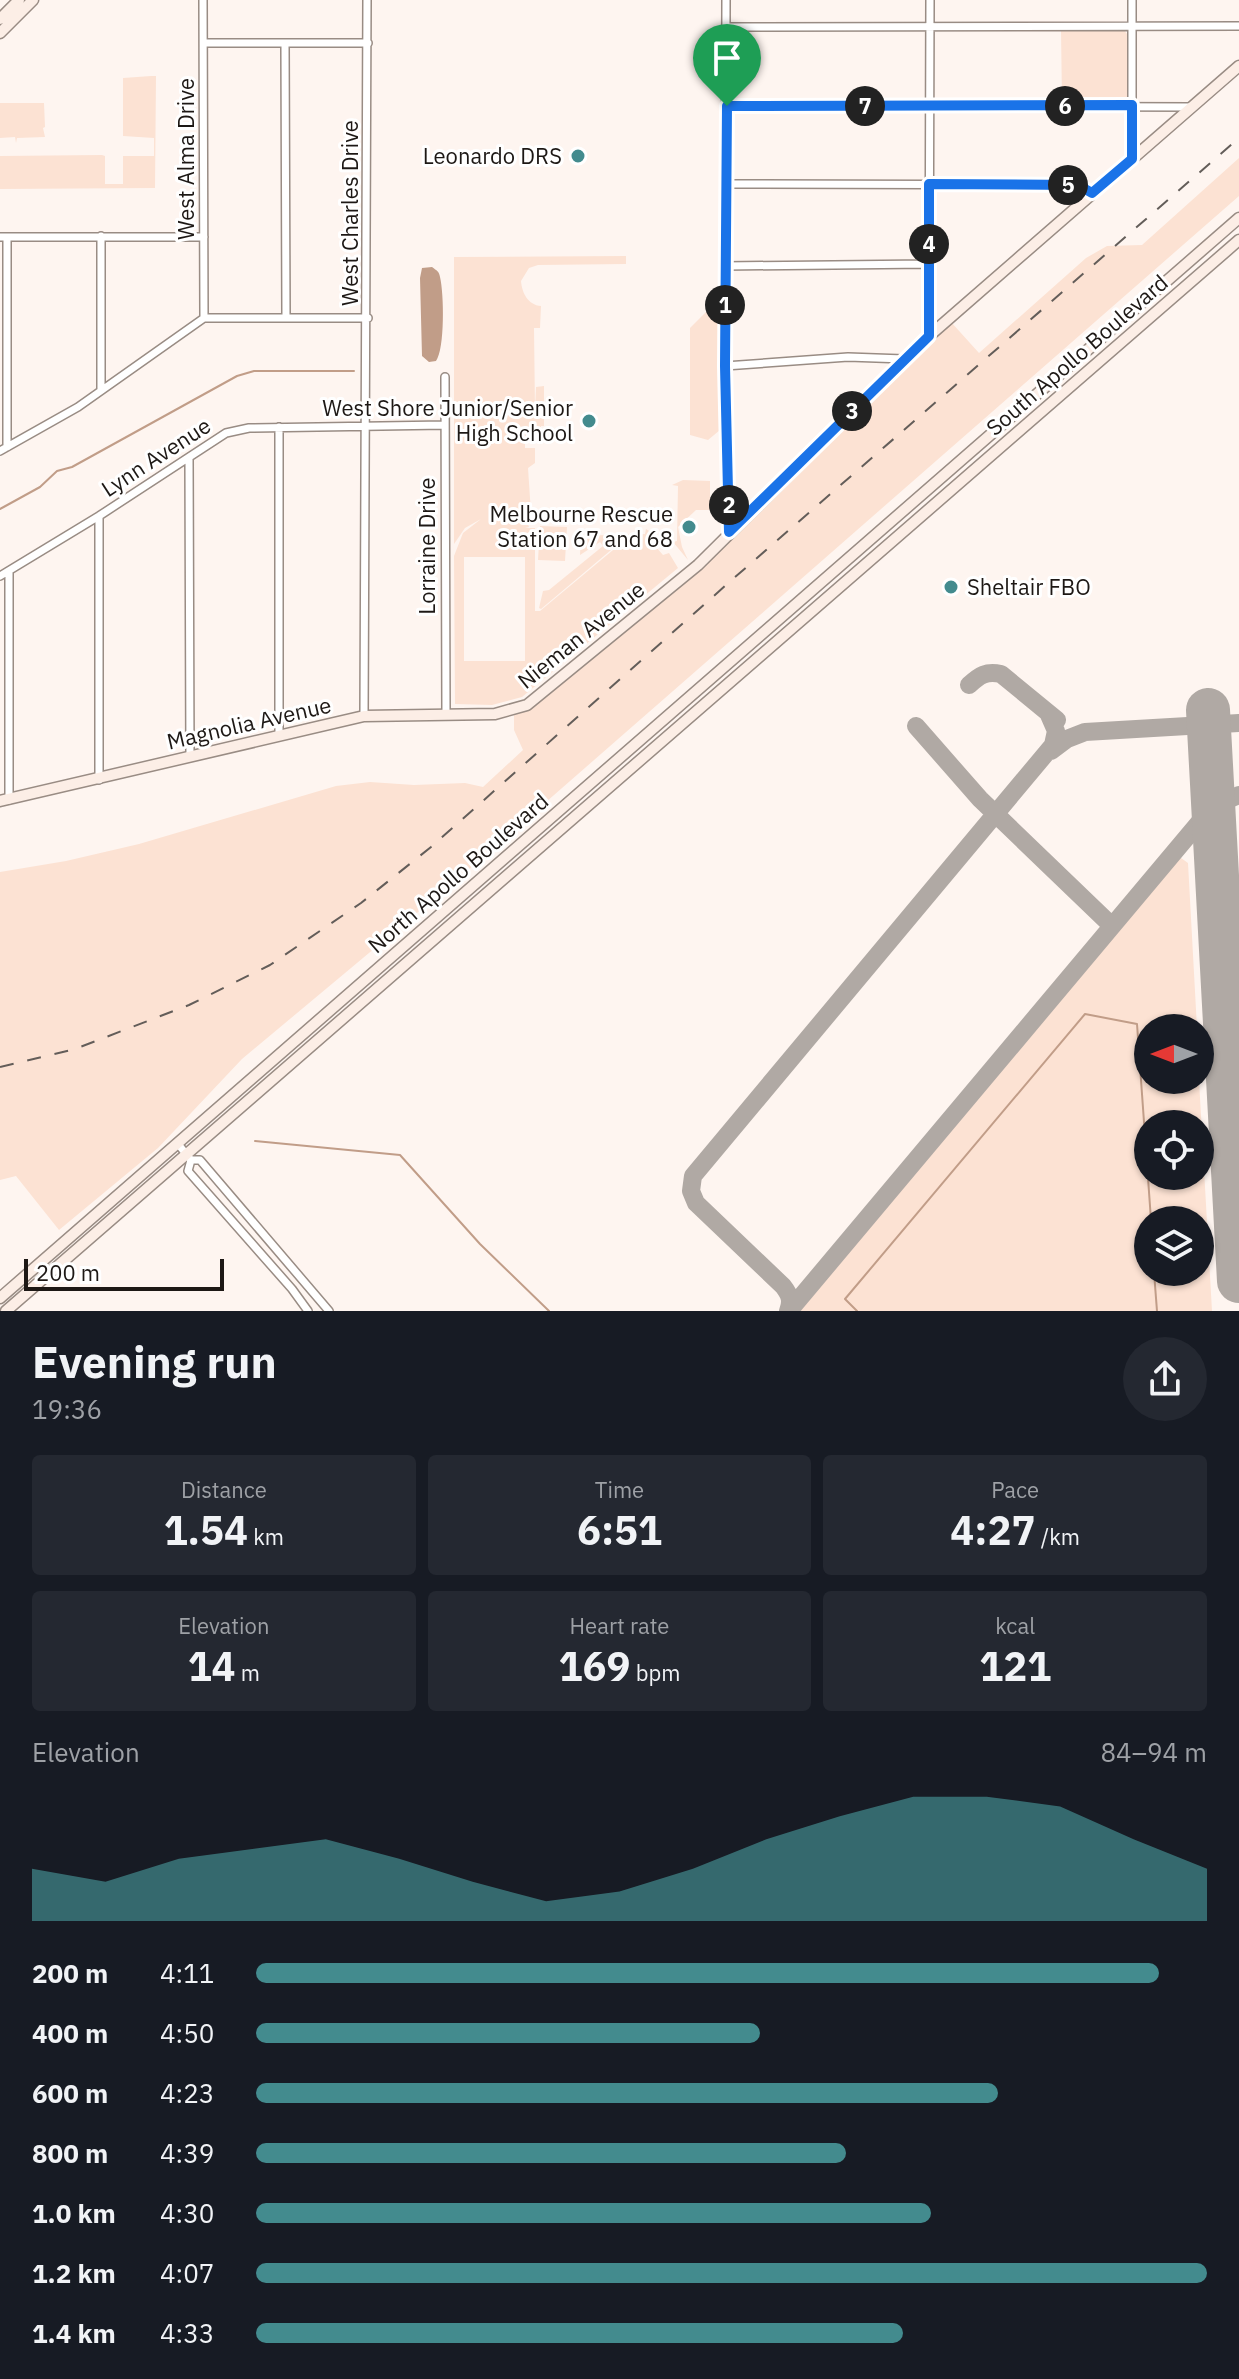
<!DOCTYPE html>
<meta charset="utf-8">
<style>
:root{--surface:#171b24;--page:#242831;--text:#f1f3f6;--muted:#9ea1a6;--accent:#438b8e}
body{margin:0;font-family:"IBM Plex Sans",sans-serif;background:var(--page);color:var(--text);height:100vh;display:flex;flex-direction:column;font-size:30px;white-space:nowrap}
*{box-sizing:border-box;margin:0}
p{font-size:26px;color:var(--muted)}
.icon{flex:none;width:44px;height:44px;fill:none;stroke:currentColor;stroke-width:2;stroke-linecap:round;stroke-linejoin:round}
.map{position:relative;height:1311px;overflow:hidden}
.details{display:flex;flex-direction:column;background:var(--surface);flex:1}
.details>*{flex:none}
.needle{width:52px;rotate:270deg}
.tools{position:absolute;left:1134px;top:1014px;display:grid;gap:16px}
.tools a{display:grid;place-items:center;width:80px;height:80px;border-radius:50%;background:var(--surface);box-shadow:0 2px 6px #0004;font-size:40px}
.scale{position:absolute;left:24px;bottom:20px;width:200px;box-sizing:border-box;padding-left:8px;border:4px solid #1d1815;border-top:0;font-size:22px;line-height:28px;white-space:nowrap;color:#1d1815;-webkit-text-stroke:6px #fff;paint-order:stroke}
.pin{position:absolute;display:grid;place-items:center;width:68px;height:68px;color:#fff;margin:-82px -34px;border-radius:50% 50% 50% 0;rotate:-45deg;box-shadow:0 0 8px #0007}
.pin .icon{rotate:45deg}
.km{position:absolute;width:40px;height:40px;margin:-20px;border-radius:50%;background:#222;color:#fff;font-size:22px;line-height:40px;text-align:center}
.round{display:grid;place-items:center;flex:none;width:84px;height:84px;border-radius:42px;background:var(--page)}
.headline{display:flex;align-items:center;justify-content:space-between;height:136px;padding:0 32px}
h1{font-size:44px;font-weight:800;line-height:60px}
.stats{display:grid;grid-template-columns:repeat(3,1fr);gap:12px;height:136px;padding:8px 32px}
.stats div{display:grid;align-content:center;border-radius:8px;background:var(--page);text-align:center}
.stats b{font-size:40px;font-weight:800}
.stats small{font-size:22px;font-weight:400}
.stats p{font-size:22px}
.chart{height:224px;padding:16px 32px}
.chart p{display:flex;justify-content:space-between}
.chart svg{width:100%;height:144px;margin-top:8px;fill:var(--accent);opacity:.7}
ul{padding:0 32px;list-style:none;font-size:26px}
li{display:grid;grid-template-columns:128px 96px 1fr;align-items:center;height:60px}
li i{height:20px;border-radius:10px;background:var(--accent)}
.map>svg:first-child{display:block}
</style>
<div class="map">
<svg width="1239" height="1311" viewBox="0 0 1239 1311">
<rect width="100%" height="100%" fill="#fef5f0"/>
<path fill="#fce2d3" fill-rule="evenodd" d="M1061 30H1124L1127 34V97L1123 102H1062Z
M151 76H156L155 188 0 189V156L102 155 105 156V184H123V156H154V138L123 136V78Z
M0 103H44L45 127 43 128 45 137 17 138 16 143 15 137 0 138Z
M1239 158V196L466 872 242 1059 158 1148 59 1230 16 1176 0 1180V872L66 861 139 844 336 786 370 782 414 785 465 783 483 787 523 750 514 730V715L546 696 700 567 906 362 951 322 979 353 1086 258 1107 246 1142 245Z
M626 256V264L538 265 529 268 521 281C522 293 528 305 541 306L540 328H534L535 410 536 387 544 386V426H541V439L525 442V448H535V463L528 468 531 513V517L526 519 529 527 525 528H535V611H540L631 535 645 534 646 529 652 533 648 538 663 555 669 553 678 568 522 697 492 705 455 704 454 556 463 533 481 519 465 528 454 544V257ZM464 557H525V661H464Z
M714 311 720 314V430L708 440 690 435V328L706 312Z
M683 480 710 481V510H696L678 527 682 547 688 560 673 542 677 541 678 486 672 485Z
M540 526 567 527 565 561 538 560Z
M630 534 541 609 539 608 543 591 549 590 603 546 600 542 580 555 581 536Z
M1181 858 1188 863 1197 1028H1148V1080H1199L1212 1311H800L1174 863ZM1148 1124H1200V1176H1148ZM1148 1220H1200V1272H1148Z"/>
<path fill="#c19d88" d="M432 267C437 271 439 271 440 277 444 293 445 349 436 361L429 362 422 356 420 278 422 268Z"/>
<g fill="none" stroke-linecap="round" stroke-linejoin="round">
<path stroke="#c19d88" stroke-width="2" d="M0 509 40 487 57 471 72 467 237 376 254 371H354
M255 1141 400 1155 480 1244 549 1311
M1154 1272 1157 1311
M857 1311 845 1299 1085 1014 1137 1024 1151 1220"/>
<path stroke="#b0a9a4" stroke-width="18" d="M969 685C980 675 986 671 1001 674L1057 720
M916 726 980 799 1112 926
M1051 751 1067 739 1085 732 1239 723
M788 1311C792 1301 790 1295 783 1286L696 1203 691 1191 693 1176 1053 745 1056 731 1049 715
M789 1311 1213 806 1239 795"/>
<path stroke="#b0a9a4" stroke-width="44" d="M1208 710 1239 1281"/>
<defs>
<path id="street" d="M203 0 204 318
M726 0 725 366 729 532
M726 27 1239 26
M204 43H368
M285 44 286 317
M727 106 1192 107
M1132 159V0
M726 184 1078 185 1092 193
M0 237H204
M7 237V447
M725 266 929 264
M929 336 930 0
M725 366 848 357 904 359
M445 377 446 715
M101 390V236
M0 451 78 407 204 318H368
M189 458 190 757
M99 516V780
M9 571V800
M0 576 99 516 226 433 249 428 445 425
M364 716 367 0
M279 736V427
M178 1144 191 1160H200L329 1311
M191 1160 188 1171 292 1289 308 1311"/>
<path id="secondary" d="M0 19 19 0
M0 33 33 0
M0 801 364 716 495 714 527 705 698 565 929 336 1239 66
M0 1298 1239 218
M6 1311 1239 240"/>
</defs>
<use href="#street" stroke="#998c84" stroke-width="10"/>
<use href="#secondary" stroke="#998c84" stroke-width="13"/>
<use href="#street" stroke="#fff" stroke-width="7"/>
<use href="#secondary" stroke="#fceee6" stroke-width="10"/>
<path stroke="#635d59" stroke-width="2" stroke-dasharray="14 14" stroke-linecap="butt" d="M0 1067 75 1049 189 1005 270 965 361 903 431 847 734 578 1239 138"/>
</g>
<g fill="none" stroke-linecap="round" stroke-linejoin="round">
<defs>
<path id="route" d="M1132 105V159L1092 193 1078 185 929 184V336L729 532 725 366 727 106Z"/>
</defs>
<use href="#route" stroke="#fff" stroke-width="16"/>
<use href="#route" stroke="#1a73e8" stroke-width="10"/>
</g>
<g fill="#438b8e" stroke="#fff" stroke-width="3">
<circle cx="578" cy="156" r="8"/>
<circle cx="589" cy="421" r="8"/>
<circle cx="689" cy="527" r="8"/>
<circle cx="951" cy="587" r="8"/>
</g>
<g text-anchor="middle" stroke-width="6" stroke-linejoin="round" paint-order="stroke">
<g font-size="22" fill="#1d1815" stroke="#fff" text-anchor="end">
<text x="562" y="164">Leonardo DRS</text>
<text x="573" y="416">West Shore Junior/Senior<tspan x="573" dy="25">High School</tspan></text>
<text x="673" y="522">Melbourne Rescue<tspan x="673" dy="25">Station 67 and 68</tspan></text>
<text x="967" y="595" text-anchor="start">Sheltair FBO</text>
</g>
<g font-size="22" fill="#1d1815" stroke="#fff">
<text transform="translate(186 159) rotate(-90)" y="8">West Alma Drive</text>
<text transform="translate(350 213) rotate(-90)" y="8">West Charles Drive</text>
<text transform="translate(1077 355) rotate(-41)" y="8">South Apollo Boulevard</text>
<text transform="translate(156 457) rotate(-33)" y="8">Lynn Avenue</text>
<text transform="translate(427 546) rotate(-90)" y="8">Lorraine Drive</text>
<text transform="translate(581 635) rotate(-39)" y="8">Nieman Avenue</text>
<text transform="translate(249 723) rotate(-13)" y="8">Magnolia Avenue</text>
<text transform="translate(458 873) rotate(-41)" y="8">North Apollo Boulevard</text>
</g>
</g>
</svg>
<div class="tools">
<a><svg class="needle" viewBox="-14 -14 28 28"><path d="M0-13l5 13h-10z" fill="#e53935"/><path d="M0 13l5-13h-10z" fill="#9ea1a6"/></svg></a>
<a><svg class="icon" aria-label="locate" viewBox="0 0 24 24"><circle cx="12" cy="12" r="6"/><path d="M12 2v4M12 18v4M2 12h4M18 12h4"/></svg></a>
<a><svg class="icon" aria-label="layers" viewBox="0 0 24 24"><path d="M12 4l9 5-9 5-9-5zM3 14l9 5 9-5"/></svg></a>
</div>
<div class="scale">200 m</div>
<div class="pin" style="left:727px;top:106px;background:#1e9e55"><svg class="icon" aria-label="arrive" viewBox="0 0 24 24"><path d="M6 21V4h12l-3 4 3 4H6"/></svg></div>
<b class="km" style="left:725px;top:305px">1</b>
<b class="km" style="left:729px;top:505px">2</b>
<b class="km" style="left:852px;top:411px">3</b>
<b class="km" style="left:929px;top:244px">4</b>
<b class="km" style="left:1068px;top:185px">5</b>
<b class="km" style="left:1065px;top:106px">6</b>
<b class="km" style="left:865px;top:106px">7</b>
</div>
<section class="details">
<div class="headline"><div><h1>Evening run</h1><p>19:36</p></div><a class="round"><svg class="icon" aria-label="share" viewBox="0 0 24 24"><path d="M12 15V3M7 8l5-5 5 5M5 13v7h14v-7"/></svg></a></div>
<div class="stats">
<div><p>Distance</p><b>1.54<small> km</small></b></div>
<div><p>Time</p><b>6:51</b></div>
<div><p>Pace</p><b>4:27<small> /km</small></b></div>
</div>
<div class="stats">
<div><p>Elevation</p><b>14<small> m</small></b></div>
<div><p>Heart rate</p><b>169<small> bpm</small></b></div>
<div><p>kcal</p><b>121</b></div>
</div>
<div class="chart"><p><span>Elevation</span>84–94 m</p>
<svg viewBox="0 0 160 44" preserveAspectRatio="none"><path d="M0 44V28L10 32L20 25L30 22L40 19L50 25L60 32L70 38L80 35L90 28L100 19L110 12L120 6L130 6L140 9L150 19L160 28V44z"/></svg>
</div>
<ul>
<li><b>200 m</b>4:11<i style="width:95%"></i></li>
<li><b>400 m</b>4:50<i style="width:53%"></i></li>
<li><b>600 m</b>4:23<i style="width:78%"></i></li>
<li><b>800 m</b>4:39<i style="width:62%"></i></li>
<li><b>1.0 km</b>4:30<i style="width:71%"></i></li>
<li><b>1.2 km</b>4:07<i style="width:100%"></i></li>
<li><b>1.4 km</b>4:33<i style="width:68%"></i></li>
</ul>
</section>
